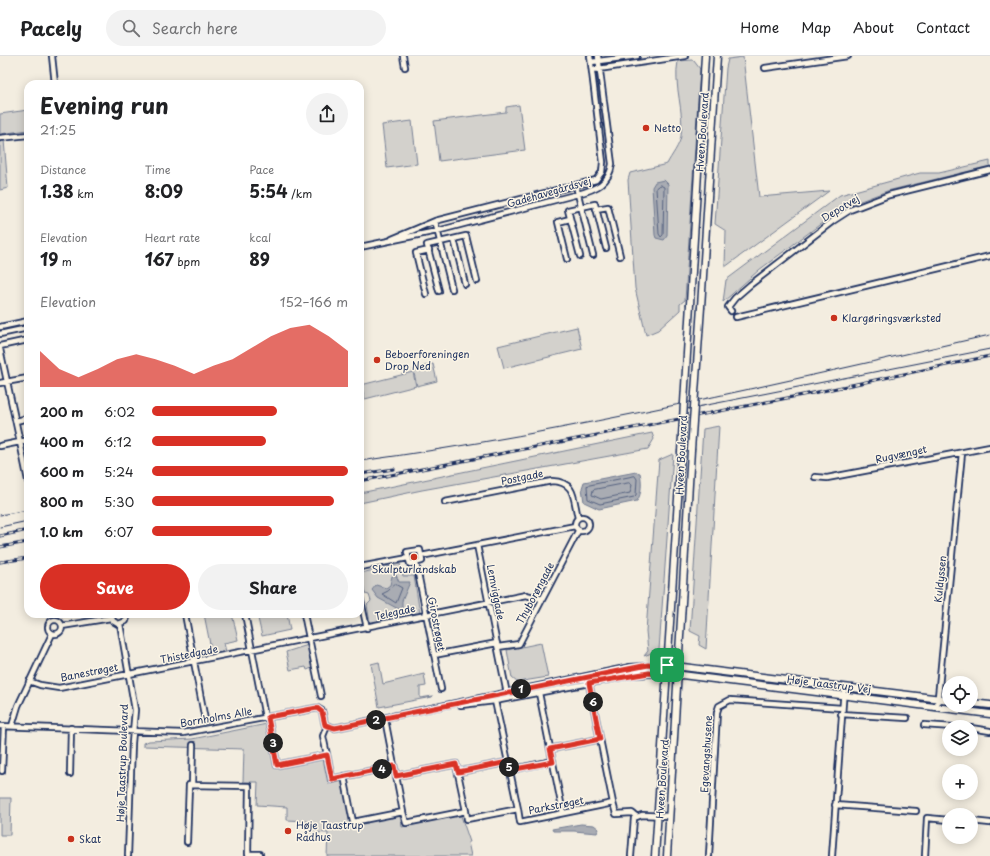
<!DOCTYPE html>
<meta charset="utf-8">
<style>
:root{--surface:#fff;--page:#f2f2f2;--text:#202124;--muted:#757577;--line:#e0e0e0;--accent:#d93025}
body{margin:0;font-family:"Playpen Sans",sans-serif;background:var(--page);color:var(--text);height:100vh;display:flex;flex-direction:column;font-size:15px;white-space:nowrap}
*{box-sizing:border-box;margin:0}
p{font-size:13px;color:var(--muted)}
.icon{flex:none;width:22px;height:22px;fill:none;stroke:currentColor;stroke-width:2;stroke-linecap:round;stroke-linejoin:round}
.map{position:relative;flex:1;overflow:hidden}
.side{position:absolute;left:24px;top:24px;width:340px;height:538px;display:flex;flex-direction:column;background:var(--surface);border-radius:12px;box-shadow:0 2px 10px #0003}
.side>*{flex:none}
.controls{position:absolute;left:942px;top:620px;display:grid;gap:8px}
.controls a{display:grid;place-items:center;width:36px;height:36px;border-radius:50%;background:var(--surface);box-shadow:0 2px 10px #0003;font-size:20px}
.pin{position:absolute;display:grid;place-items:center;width:34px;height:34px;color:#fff;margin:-17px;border-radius:8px;box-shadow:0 2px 6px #0006}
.km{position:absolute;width:20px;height:20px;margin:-10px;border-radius:50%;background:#222;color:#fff;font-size:11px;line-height:20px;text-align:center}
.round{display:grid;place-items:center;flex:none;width:42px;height:42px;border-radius:21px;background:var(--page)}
.headline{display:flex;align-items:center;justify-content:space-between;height:68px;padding:0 16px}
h1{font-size:22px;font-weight:700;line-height:30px}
.stats{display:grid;grid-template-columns:repeat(3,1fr);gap:6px;height:68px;padding:4px 16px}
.stats div{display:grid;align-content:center}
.stats b{font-size:17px;font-weight:700}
.stats small{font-size:11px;font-weight:400}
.stats p{font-size:11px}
.chart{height:112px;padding:8px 16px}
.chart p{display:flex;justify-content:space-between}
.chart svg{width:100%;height:72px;margin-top:4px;fill:var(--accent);opacity:.7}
.cta{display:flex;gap:8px;margin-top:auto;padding:8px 16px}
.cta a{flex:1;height:46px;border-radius:24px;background:var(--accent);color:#fff;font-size:16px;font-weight:700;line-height:46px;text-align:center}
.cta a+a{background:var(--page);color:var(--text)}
ul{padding:0 16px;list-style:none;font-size:13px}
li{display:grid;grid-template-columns:64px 48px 1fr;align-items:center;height:30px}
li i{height:10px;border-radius:5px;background:var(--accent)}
header{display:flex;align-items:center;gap:24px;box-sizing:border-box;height:56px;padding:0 20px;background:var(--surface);border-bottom:1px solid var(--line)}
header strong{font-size:19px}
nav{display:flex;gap:22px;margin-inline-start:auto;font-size:14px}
.search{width:280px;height:36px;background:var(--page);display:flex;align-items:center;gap:10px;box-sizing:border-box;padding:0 14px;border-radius:22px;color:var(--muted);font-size:15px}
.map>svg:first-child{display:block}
</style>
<header>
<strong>Pacely</strong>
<div class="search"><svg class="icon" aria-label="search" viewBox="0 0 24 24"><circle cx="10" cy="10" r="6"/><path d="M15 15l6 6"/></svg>Search here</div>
<nav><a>Home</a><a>Map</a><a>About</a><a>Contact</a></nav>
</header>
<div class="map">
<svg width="990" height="800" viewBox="0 0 990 800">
<rect width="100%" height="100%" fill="#f3ede0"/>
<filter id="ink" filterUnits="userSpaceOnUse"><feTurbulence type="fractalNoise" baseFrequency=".025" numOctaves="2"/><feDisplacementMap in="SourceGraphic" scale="8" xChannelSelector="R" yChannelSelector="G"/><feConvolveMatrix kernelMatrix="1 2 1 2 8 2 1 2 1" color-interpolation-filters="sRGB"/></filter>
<g filter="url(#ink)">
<path fill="#d3d1cc" stroke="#778095" d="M743 1 759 141 829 135 725 211 726 175 715 168 726 12 728 3Z
M692 4 694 5 700 13 685 244 680 248V254L658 274 646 279 635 232 628 124 630 117 667 108C671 100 680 89 681 80 685 55 673 30 678 5Z
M519 49 525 94 439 105 434 65 506 56V51Z
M28 54V74L0 78V58Z
M412 65 417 108 387 112 382 69Z
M0 84H4L8 132 0 134Z
M990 105V110L887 135 842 152 759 214 723 246 726 224 840 139 920 117H939Z
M577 271 582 293 504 312 498 290Z
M433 308 437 325 417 330 413 313Z
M413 316 416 330 365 343 361 329Z
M719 370 706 593 699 589 700 580 690 575 703 373Z
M652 377 654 383 648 393 422 434 360 447V437Z
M673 398 659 594 644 600 648 595 646 575 659 404Z
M400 508 403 520H414L420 558 370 567 367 549 371 545 369 539 365 538 361 517Z
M204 558H232L238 584 224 587 226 596 212 598Z
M257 558H287L290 574 262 580Z
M541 587 548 621 517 626 512 622 507 594Z
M308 589 312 612 307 614 306 611 290 614 286 596Z
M379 606 383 628 424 618 426 630 420 631V642L433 640 432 641 379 651 371 608Z
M693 615 835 633 834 636 693 618Z
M851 635 921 644V647L850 638Z
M272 667 280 710 323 703 328 728 343 725 352 770 368 767 367 764 390 760 391 762 400 760 402 771 416 768V766L454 759 455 761 461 760 470 786H468L471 800H327L328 777 307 776V765L287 764V751L257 749 258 726H243L244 693 143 690V687L149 685 192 683Z
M0 742H11L10 779H0Z"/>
<path fill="#a9acb3" stroke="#707a91" d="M664 124 668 128 667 180 664 184 656 182 655 179 652 131 655 126Z
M636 416 640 417C642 425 642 438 637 445L599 453 584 446 582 432 584 426Z
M396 519 399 526H410L402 545V553L400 554 378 542 372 534 376 529 386 532 390 529 392 520Z
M581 768 594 769 599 773 597 777 574 775H553L552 773Z"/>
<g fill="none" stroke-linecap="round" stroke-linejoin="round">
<path stroke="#546180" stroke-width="1" d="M660 129 664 131 663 179 661 181 659 178 656 132Z
M635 420 637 423 636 439 634 441 600 448 588 443 587 430Z
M629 427 632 429 630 437 601 443 592 439 593 434Z
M395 528 402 532 396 547 382 538 388 535Z"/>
<defs>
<path id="minor" d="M52 0 55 28
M403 0 405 11
M591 6 637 0
M765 12 848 0
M592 14 685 0
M0 82 28 79
M576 130 593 199
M596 153 608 151 620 200
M435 165 452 233
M392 183 435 165 596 124 602 116 603 106 590 0
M454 183 465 228
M360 191 437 175 578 138C596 133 609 128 612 108L598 0
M580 200 568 154 595 148 606 192
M567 203 558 166 570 163
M439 235 427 189 466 180 477 225
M426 238 416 197 429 194
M731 255 728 251 735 242 750 229 833 165 850 154 889 139 990 114
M736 261 990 200
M0 271 28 265
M0 278 28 272
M0 290 28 284
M0 293 20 386 28 384
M0 327 28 322
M16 365 28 362
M0 390 20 386 28 425
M815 421 827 422 990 391
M445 446 552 425C576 426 573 442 578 462
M575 468a7 7 0 1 1 14 0a7 7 0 1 1-14 0Z
M477 489 507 638
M420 494 422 505 410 508 407 496Z
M421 500 575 470
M416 507 441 633
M360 511 408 502
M360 541 367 572
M111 558 113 565 118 568 126 565 128 558
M185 558 205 664
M245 558 265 661
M304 558 321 640
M48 571a7 7 0 1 1 14 0a7 7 0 1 1-14 0Z
M120 568 135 654 132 687 128 800
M62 570 111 562
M498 591 519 588 578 475
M434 599 497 587
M29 625 40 629 59 632 526 539 542 543
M539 637 563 757
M495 645 518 753
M461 649 495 645 632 619 666 617
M937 651 962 397
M841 658 907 662
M268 661 277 709 327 699
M385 663 403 756
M924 669 953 671
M0 670 183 677 317 652 322 655 325 669 335 672 630 611 667 609
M12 670 18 650 52 578
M327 670 323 680 332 723 394 710
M971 672 990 675
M600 683 613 747
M550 693 600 683 589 627
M510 714 553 705
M2 715 4 670
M458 716 508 706
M70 718 71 672
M344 720 353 766 403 756 406 767 466 755 467 763 518 753 520 766 613 747 616 758 632 757 636 760
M396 720 456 708 466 755
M192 729 193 689
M835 749 916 755
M971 765 990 767
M187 786 189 729 249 730 248 798H260V800
M631 800 634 762 642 759 669 760
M709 800 717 656 719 650 730 644 842 652
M832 800 844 632
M925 800 927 762 949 764"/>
<path id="tertiary" d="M690 248 705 0
M701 251 717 0
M667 609 949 644
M666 617 990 658
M971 647 990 649
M655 800 681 396
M667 800 691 394"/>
</defs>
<use href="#minor" stroke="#1b2f5e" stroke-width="8"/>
<use href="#tertiary" stroke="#1b2f5e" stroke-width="9"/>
<use href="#minor" stroke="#fcf5e5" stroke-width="4.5"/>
<use href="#tertiary" stroke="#fcf5e5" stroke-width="6"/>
<path stroke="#1b2f5e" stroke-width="1" d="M682 354 990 293
M360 405C573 376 781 326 990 279
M0 459 28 454
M0 471 28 465"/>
<defs>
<path id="rail" d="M360 418 394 413
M360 425 813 337 990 300
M0 480 28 474
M0 491 28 486
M0 506 28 502"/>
</defs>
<use href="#rail" stroke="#1b2f5e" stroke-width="3"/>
<use href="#rail" stroke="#fcf5e5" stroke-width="1.5" stroke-dasharray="4.5" stroke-linecap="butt"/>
<defs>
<path id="tertiary-bridge" d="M691 394 701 251
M681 396 690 248"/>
</defs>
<use href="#tertiary-bridge" stroke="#1b2f5e" stroke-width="9" stroke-linecap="butt"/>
<use href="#tertiary-bridge" stroke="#fcf5e5" stroke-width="6"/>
</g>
</g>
<g fill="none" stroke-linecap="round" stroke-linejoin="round" filter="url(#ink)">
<defs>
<path id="route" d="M648 609 679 610 678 619 649 617 589 627 600 683 550 693 553 706 510 714 508 706 458 716 456 708 396 720 394 710 332 723 327 699 277 709 268 661 317 652 322 656 325 669 335 672Z"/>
</defs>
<use href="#route" stroke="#fff" stroke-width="8"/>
<use href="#route" stroke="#d93025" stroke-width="5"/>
</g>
<g fill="#c8321e" stroke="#fcf5e5" stroke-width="1.5">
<circle cx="646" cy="72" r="4"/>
<circle cx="834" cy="262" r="4"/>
<circle cx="377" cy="304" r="4"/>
<circle cx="414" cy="501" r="4"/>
<circle cx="288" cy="775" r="4"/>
<circle cx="71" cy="783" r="4"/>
</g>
<g text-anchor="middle" stroke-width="3" stroke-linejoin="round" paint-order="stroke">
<g font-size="10" fill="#1b2f5e" stroke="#fcf5e5" text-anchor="start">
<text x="654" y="76">Netto</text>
<text x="842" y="266">Klargøringsværksted</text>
<text x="385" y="302">Beboerforeningen<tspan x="385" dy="12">Drop Ned</tspan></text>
<text x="414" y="517" text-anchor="middle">Skulpturlandskab</text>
<text x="296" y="773">Høje Taastrup<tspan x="296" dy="12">Rådhus</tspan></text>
<text x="79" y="787">Skat</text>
</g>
<g font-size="10" fill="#1b2f5e" stroke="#fcf5e5">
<text transform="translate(702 76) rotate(-86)" y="4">Hveen Boulevard</text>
<text transform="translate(549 136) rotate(-16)" y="4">Gadehavegårdsvej</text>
<text transform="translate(840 152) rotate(-31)" y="4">Depotvej</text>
<text transform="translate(901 398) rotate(-12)" y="4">Rugvænget</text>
<text transform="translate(681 399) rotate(-87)" y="4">Hveen Boulevard</text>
<text transform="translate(522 421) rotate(-11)" y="4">Postgade</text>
<text transform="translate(940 523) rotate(-84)" y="4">Kuldyssen</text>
<text transform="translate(496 536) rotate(79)" y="4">Lemviggade</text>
<text transform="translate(535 537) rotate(-62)" y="4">Thyborøngade</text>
<text transform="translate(395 556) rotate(-12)" y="4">Telegade</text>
<text transform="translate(437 568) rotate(79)" y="4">Girostrøget</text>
<text transform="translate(189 598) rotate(-11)" y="4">Thistedgade</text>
<text transform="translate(89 616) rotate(-11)" y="4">Banestrøget</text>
<text transform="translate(829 628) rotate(7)" y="4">Høje Taastrup Vej</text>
<text transform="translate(216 661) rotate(-10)" y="4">Bornholms Alle</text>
<text transform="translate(706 698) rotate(-87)" y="4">Egevangshusene</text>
<text transform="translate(122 707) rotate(-88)" y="4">Høje Taastrup Boulevard</text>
<text transform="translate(662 723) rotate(-86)" y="4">Hveen Boulevard</text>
<text transform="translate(556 749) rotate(-11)" y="4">Parkstrøget</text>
</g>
</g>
</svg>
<div class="controls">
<a><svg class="icon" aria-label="locate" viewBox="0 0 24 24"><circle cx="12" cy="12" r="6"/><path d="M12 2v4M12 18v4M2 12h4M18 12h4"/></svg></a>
<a><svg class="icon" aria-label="layers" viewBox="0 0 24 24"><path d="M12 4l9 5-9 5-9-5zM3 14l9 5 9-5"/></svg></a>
<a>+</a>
<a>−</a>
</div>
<div class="pin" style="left:667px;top:609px;background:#1e9e55"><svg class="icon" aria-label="arrive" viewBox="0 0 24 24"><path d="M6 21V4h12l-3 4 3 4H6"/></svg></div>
<b class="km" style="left:521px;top:633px">1</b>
<b class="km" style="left:376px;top:664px">2</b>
<b class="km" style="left:273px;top:687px">3</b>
<b class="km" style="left:382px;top:713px">4</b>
<b class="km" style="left:509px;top:711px">5</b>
<b class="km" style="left:593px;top:646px">6</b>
<section class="side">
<div class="headline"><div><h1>Evening run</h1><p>21:25</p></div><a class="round"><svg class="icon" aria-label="share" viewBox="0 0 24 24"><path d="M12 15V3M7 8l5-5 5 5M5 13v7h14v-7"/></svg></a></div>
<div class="stats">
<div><p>Distance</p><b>1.38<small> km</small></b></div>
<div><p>Time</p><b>8:09</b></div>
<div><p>Pace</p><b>5:54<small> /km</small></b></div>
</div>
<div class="stats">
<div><p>Elevation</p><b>19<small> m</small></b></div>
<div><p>Heart rate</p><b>167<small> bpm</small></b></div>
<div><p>kcal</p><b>89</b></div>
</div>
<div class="chart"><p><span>Elevation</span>152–166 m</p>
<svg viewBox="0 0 160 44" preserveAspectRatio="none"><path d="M0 44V22L10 33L20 38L30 33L40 27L50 24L60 27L70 31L80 36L90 31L100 27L110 20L120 13L130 8L140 6L150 13L160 22V44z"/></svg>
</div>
<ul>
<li><b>200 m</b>6:02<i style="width:64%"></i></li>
<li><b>400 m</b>6:12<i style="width:58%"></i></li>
<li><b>600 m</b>5:24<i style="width:100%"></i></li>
<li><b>800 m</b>5:30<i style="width:93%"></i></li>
<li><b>1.0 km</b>6:07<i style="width:61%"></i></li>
</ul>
<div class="cta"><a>Save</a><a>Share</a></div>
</section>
</div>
